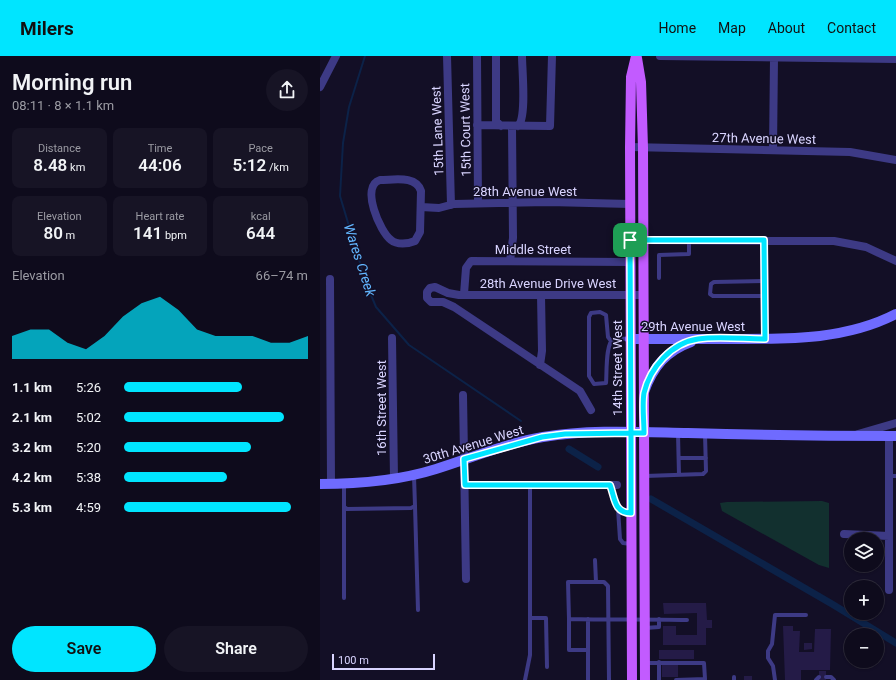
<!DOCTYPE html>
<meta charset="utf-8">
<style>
:root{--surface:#0e0b1c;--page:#171425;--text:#f1f3f6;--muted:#9b9ba3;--line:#2e2b3b;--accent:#00e5ff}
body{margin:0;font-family:Roboto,sans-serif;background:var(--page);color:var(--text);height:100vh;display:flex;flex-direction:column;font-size:15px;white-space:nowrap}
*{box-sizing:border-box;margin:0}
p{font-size:13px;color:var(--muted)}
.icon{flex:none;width:22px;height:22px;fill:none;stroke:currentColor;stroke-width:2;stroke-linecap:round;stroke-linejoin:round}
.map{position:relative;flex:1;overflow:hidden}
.drawer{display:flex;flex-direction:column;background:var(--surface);width:320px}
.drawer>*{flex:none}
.controls{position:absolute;left:524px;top:476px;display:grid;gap:8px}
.controls a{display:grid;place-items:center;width:40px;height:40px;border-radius:50%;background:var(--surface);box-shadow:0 1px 3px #0004,0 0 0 1px var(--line);font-size:20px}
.scale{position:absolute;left:12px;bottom:10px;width:103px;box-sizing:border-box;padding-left:4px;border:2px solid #d9d4ff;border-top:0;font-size:11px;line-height:14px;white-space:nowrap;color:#d9d4ff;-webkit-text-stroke:3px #130f26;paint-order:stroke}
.pin{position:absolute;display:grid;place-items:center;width:34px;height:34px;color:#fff;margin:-17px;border-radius:8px;box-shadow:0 2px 6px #0006}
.round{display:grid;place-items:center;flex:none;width:42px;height:42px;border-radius:21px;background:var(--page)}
.overview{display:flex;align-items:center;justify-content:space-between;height:68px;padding:0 12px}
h1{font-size:22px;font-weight:600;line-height:30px}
.stats{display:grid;grid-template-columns:repeat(3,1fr);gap:6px;height:68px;padding:4px 12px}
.stats div{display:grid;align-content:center;border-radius:8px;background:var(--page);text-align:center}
.stats b{font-size:17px;font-weight:600}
.stats small{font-size:11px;font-weight:400}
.stats p{font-size:11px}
.chart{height:112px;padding:8px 12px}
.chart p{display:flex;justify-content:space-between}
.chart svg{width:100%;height:72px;margin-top:4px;fill:var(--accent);opacity:.7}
.cta{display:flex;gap:8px;margin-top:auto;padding:8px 12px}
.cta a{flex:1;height:46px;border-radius:24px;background:var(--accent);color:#111;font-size:16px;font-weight:600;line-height:46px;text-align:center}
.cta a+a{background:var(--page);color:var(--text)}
ul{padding:0 12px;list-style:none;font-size:13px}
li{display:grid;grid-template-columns:64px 48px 1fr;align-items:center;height:30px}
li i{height:10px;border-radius:5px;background:var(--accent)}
header{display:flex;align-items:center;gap:24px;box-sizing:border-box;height:56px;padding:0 20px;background:var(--accent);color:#111}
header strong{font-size:19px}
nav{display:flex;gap:22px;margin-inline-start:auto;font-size:14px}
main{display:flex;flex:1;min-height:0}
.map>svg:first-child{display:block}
</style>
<header>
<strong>Milers</strong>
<nav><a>Home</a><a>Map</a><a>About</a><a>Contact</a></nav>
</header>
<main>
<section class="drawer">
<div class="overview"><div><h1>Morning run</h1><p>08:11 · 8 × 1.1 km</p></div><a class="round"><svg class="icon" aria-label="share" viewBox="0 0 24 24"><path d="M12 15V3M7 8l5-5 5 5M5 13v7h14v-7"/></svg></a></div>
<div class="stats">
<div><p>Distance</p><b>8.48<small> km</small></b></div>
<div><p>Time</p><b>44:06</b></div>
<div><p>Pace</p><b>5:12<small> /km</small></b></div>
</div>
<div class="stats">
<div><p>Elevation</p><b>80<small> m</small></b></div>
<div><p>Heart rate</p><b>141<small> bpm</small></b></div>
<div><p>kcal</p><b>644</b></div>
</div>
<div class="chart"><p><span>Elevation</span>66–74 m</p>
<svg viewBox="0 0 160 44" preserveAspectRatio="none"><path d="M0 44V30L10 26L20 26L30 34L40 38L50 30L60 18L70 10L80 6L90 14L100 26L110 30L120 30L130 30L140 34L150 34L160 30V44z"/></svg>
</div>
<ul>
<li><b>1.1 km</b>5:26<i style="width:64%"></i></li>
<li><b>2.1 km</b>5:02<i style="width:87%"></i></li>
<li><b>3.2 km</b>5:20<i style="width:69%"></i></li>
<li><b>4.2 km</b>5:38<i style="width:56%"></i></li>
<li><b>5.3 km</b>4:59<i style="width:91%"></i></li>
</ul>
<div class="cta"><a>Save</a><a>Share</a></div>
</section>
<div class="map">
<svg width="576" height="624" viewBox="0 0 576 624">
<rect width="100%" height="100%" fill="#130f26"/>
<path fill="#12302f" d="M502 445 509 447V512L499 509 402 455 400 447 407 446Z"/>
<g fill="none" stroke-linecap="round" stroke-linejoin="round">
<path stroke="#0c2248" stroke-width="2" d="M45 0 29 51 23 87 20 140 46 227 56 251 89 289 201 365"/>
<path stroke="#0c2248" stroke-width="7" d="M249 393 278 411
M331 443 512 548 576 587"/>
</g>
<path fill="#241b47" d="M343 547H386L387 564H392V572H386V589H343V570H356V579H377V557L344 558Z
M463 570H473V575H480L479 596H494L495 573H511L510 614H481V624H465Z
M484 587H492V593L484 594Z
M339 594H374V603H339Z
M342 609H358V621H342Z
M499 615H506V624H499Z
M424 620H432V624H424Z"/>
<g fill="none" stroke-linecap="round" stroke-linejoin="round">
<path stroke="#3d3a85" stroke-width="4" d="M339 222V199L369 198V185
M444 225 394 226 391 228 390 238 393 240H445
M291 285 288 281 286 259 280 256 271 257 269 261V320L274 328 286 327C287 319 285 286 294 283 298 282 305 283 310 283
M358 378 359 419
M359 402H386
M325 420 383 418 386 415 385 378
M569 420H576
M24 428V451L27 453 91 452 95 450 94 420
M290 429 298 453 300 483 303 487 311 488
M95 450 98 554
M298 454 303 457H311
M275 504 276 526
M24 542V451
M210 562H226L227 611
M249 563V594H268V624
M268 563V594
M325 572 339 571V563
M339 606V624
M325 607H384L385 623 356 624
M506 621H511L514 624
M205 624 210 599V429
M289 624 288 530 284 526H248L249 563C288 564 327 563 367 564
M414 624V621
M455 624 453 610 448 602V595L452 588 455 559H486
M496 624 499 621"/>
<path stroke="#3d3a85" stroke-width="8" d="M127 0 131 149
M157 0 158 147
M176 0V65L181 70
M340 0 576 3
M0 31 16 0
M157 69 230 70 232 0
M198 70C207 62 202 13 202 0
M310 91 530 96 576 104
M453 94 454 2
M60 124C74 124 96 119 101 135L100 176 95 185C88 188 77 189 71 184 60 176 40 130 60 124Z
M101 151 119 152 134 148 229 146 310 148
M310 184 514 185 546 191 576 205
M444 184 445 283
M190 205 193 182 192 71
M10 223 11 428
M144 238 146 212 151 205 310 206
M72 282 74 423
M220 309 222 295 221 239
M143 339 146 523
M271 354 260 335 134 251 123 246H111L107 242V236L110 232 115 231 128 237 139 239H323
M538 378 576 367
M145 429H297
M524 478 569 480
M569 534V380"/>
<path stroke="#6f6bff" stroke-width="10" d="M310 283C345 283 380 283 414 283 469 283 526 284 576 258
M324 336C333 311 346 295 371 286
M0 428C40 428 78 425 116 413 151 402 187 387 223 381 270 373 320 376 368 377 437 379 507 380 576 380"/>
<path stroke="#c25bff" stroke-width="10" d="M317 2 321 26 323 92 325 624
M312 624 310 91 311 21 316 0"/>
</g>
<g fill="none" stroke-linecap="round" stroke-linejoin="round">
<defs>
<path id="route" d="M310 184 311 377 245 378 222 381 144 403 145 429H290C295 442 294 457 311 457V377H324C324 364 322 349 324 337 330 312 351 287 378 283 398 280 424 283 445 283L444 184H310"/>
</defs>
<use href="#route" stroke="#fff" stroke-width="8"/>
<use href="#route" stroke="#00e5ff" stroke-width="5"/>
</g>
<g text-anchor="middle" stroke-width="3" stroke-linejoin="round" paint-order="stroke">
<g font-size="13" fill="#d9d4ff" stroke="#130f26">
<text transform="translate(145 74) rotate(-91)" y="5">15th Court West</text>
<text transform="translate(117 75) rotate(-92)" y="5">15th Lane West</text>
<text transform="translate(444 82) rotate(1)" y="5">27th Avenue West</text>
<text x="205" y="140">28th Avenue West</text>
<text x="213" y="198">Middle Street</text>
<text x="228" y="232">28th Avenue Drive West</text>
<text x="373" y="275">29th Avenue West</text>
<text transform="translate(297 312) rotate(-90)" y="5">14th Street West</text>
<text transform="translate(61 352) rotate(-90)" y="5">16th Street West</text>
<text transform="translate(153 388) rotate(-17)" y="5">30th Avenue West</text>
</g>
<g font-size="14" font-style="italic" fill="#62b6ff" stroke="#130f26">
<text transform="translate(40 204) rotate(72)" y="5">Wares Creek</text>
</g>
</g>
</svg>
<div class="controls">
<a><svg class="icon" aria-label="layers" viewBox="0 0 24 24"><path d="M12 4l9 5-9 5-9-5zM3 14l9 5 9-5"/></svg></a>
<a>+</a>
<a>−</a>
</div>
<div class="scale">100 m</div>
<div class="pin" style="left:310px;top:184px;background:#1e9e55"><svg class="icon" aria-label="arrive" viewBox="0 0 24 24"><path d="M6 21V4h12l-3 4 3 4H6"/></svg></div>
</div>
</main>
